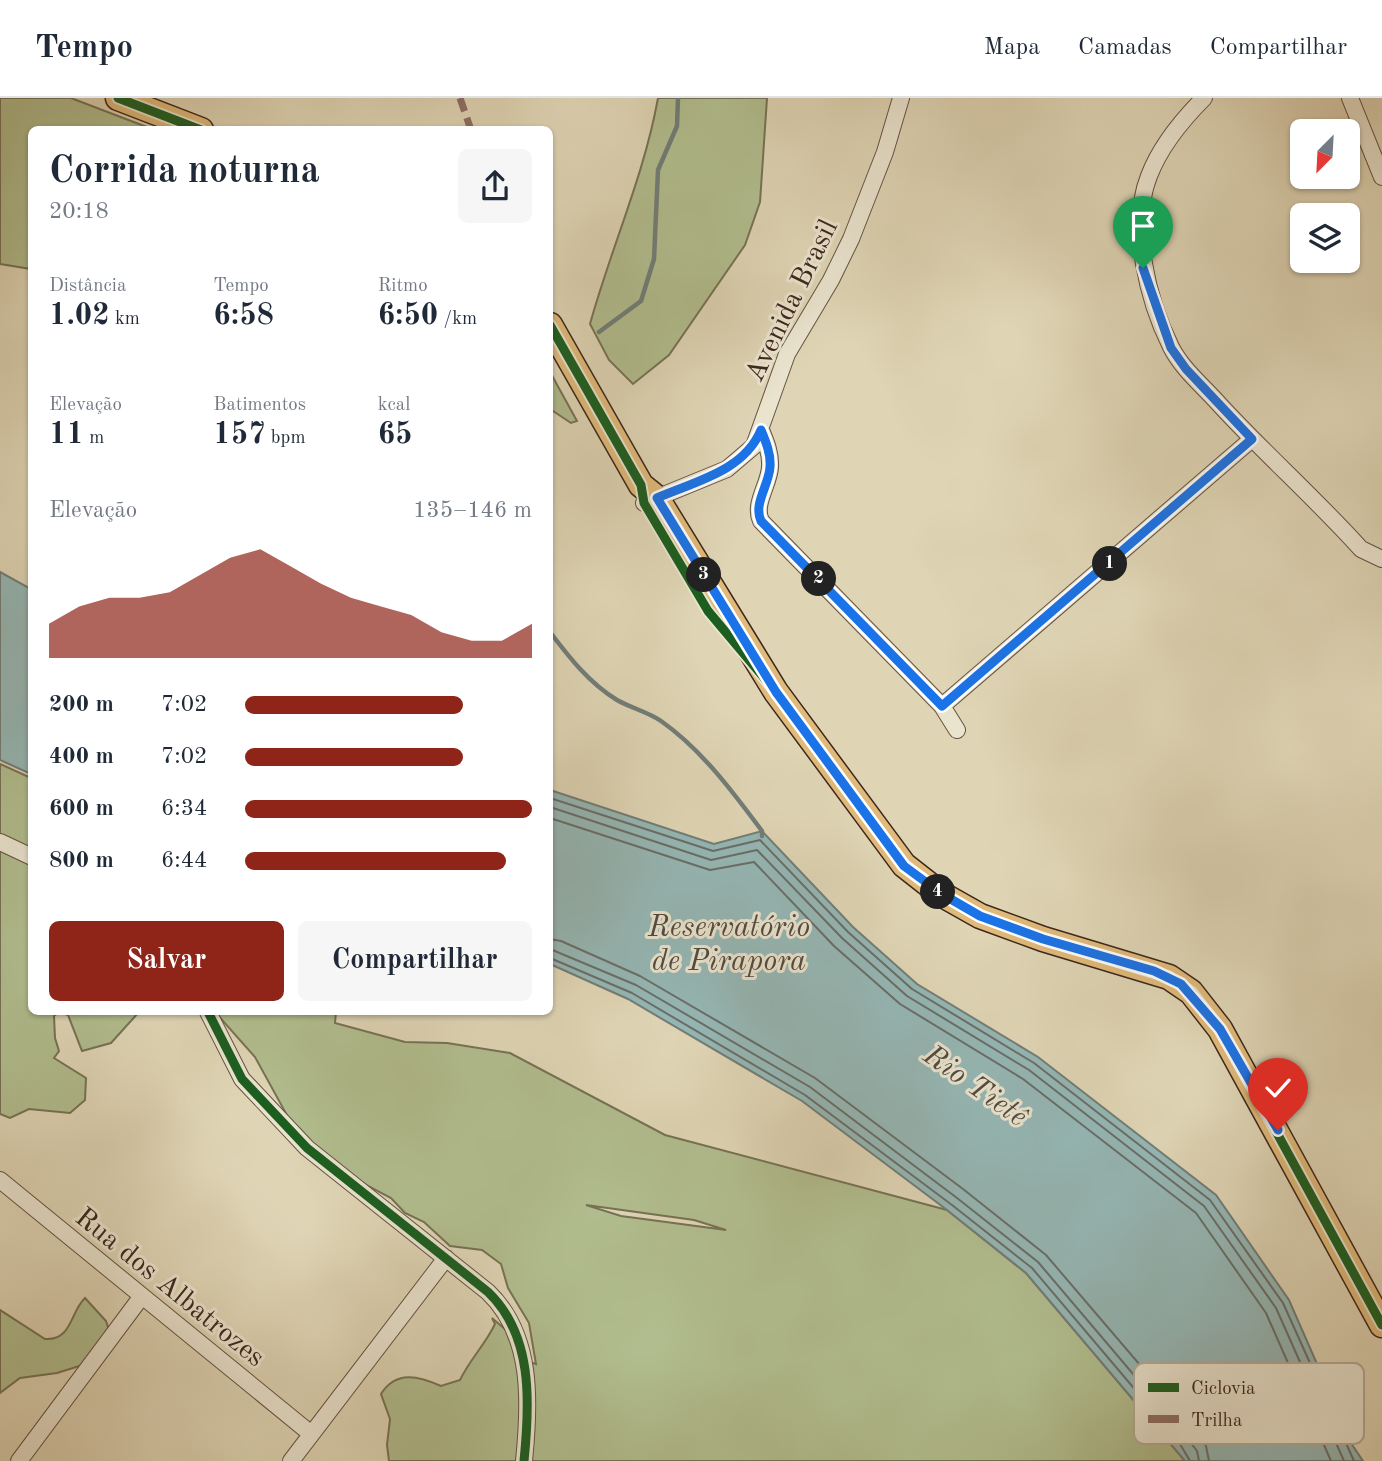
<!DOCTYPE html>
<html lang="pt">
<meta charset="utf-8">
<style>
:root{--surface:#fff;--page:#f6f6f7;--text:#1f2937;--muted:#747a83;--line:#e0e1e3;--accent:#8f2418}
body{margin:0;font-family:"Old Standard TT",serif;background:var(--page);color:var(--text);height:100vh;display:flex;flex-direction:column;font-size:26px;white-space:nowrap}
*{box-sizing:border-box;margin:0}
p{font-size:23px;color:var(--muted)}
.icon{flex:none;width:38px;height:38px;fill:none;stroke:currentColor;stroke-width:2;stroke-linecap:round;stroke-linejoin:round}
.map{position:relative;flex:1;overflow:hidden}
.panel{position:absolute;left:28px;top:28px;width:525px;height:889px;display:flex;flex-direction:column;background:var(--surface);border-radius:10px;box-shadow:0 2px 5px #0004}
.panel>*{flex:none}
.needle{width:46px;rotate:204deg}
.tools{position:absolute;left:1290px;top:21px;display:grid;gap:14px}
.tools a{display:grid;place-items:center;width:70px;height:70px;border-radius:10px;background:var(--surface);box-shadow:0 2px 5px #0004;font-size:35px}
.pin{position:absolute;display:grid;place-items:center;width:60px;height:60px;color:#fff;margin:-72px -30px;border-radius:50% 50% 50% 0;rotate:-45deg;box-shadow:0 0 7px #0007}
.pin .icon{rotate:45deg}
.km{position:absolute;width:35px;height:35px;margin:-18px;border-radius:50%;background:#222;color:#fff;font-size:19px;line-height:35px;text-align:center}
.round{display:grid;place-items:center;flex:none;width:74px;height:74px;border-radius:10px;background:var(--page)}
.head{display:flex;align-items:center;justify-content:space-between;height:119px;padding:0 21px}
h1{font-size:38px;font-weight:700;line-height:52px}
.metrics{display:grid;grid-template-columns:repeat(3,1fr);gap:10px;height:119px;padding:7px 21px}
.metrics div{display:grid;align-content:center}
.metrics b{font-size:30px;font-weight:700}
.metrics small{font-size:19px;font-weight:400}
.metrics p{font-size:19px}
.chart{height:196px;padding:14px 21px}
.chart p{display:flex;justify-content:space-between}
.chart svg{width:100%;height:126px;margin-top:7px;fill:var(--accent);opacity:.7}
.button{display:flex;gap:14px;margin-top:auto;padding:14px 21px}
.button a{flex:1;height:80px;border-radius:10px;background:var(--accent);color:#fff;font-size:28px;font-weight:700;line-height:80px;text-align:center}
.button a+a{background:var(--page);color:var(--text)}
ul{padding:0 21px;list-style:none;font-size:23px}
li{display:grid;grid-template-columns:112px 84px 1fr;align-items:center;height:52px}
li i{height:18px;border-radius:9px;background:var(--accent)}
header{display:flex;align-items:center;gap:42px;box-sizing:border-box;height:98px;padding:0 35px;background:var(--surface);border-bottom:2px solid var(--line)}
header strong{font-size:33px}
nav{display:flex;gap:38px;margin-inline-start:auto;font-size:24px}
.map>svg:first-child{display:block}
</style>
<header>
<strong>Tempo</strong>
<nav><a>Mapa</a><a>Camadas</a><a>Compartilhar</a></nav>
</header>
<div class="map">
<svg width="1382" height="1363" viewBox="0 0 1382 1363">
<rect width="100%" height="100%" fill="#dfd5b5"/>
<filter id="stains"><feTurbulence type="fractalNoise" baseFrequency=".00286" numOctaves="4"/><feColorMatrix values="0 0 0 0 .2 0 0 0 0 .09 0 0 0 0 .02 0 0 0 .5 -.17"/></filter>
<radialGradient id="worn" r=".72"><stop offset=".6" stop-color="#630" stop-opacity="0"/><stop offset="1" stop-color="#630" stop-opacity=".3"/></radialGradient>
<path fill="#b1bd8e" stroke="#767255" stroke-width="2" fill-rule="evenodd" d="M0 0H71L152 31 32 32 31 171 0 166Z
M658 0H767L760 104 745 147 669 257 633 286 609 262 590 226C611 150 644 78 658 0Z
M550 274 577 323 571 325 550 311Z
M0 666 31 680 32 914H139L111 945 82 953 68 917 59 914 54 918 55 940 59 953 54 960 86 980 85 1002 70 1015 29 1011 10 1020 0 1016Z
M215 914H336L335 925 405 944 447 945 510 955 665 1037 947 1112 1026 1175 1185 1363H389L387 1347 390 1321 381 1296C396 1272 419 1278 441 1288L460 1282C470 1261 485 1247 495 1226L492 1220 514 1239 516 1260 536 1266 529 1225 508 1190 501 1166 482 1152 450 1148 424 1124 405 1115 391 1100 336 1071 289 1021 255 959ZM586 1107 694 1122 726 1132 621 1118Z
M85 1200 106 1223 112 1242 102 1261 57 1275 20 1280 0 1295V1212L45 1241C72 1243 70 1214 85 1200Z"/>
<path fill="#95b7b5" stroke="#717d78" stroke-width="2" d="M0 474 31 491V676L0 662Z
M550 692 714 746 762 733 853 829 917 886 1038 959 1216 1097 1289 1202 1353 1348 1363 1363H1185L1026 1175 947 1112 802 1003 628 901 550 866Z"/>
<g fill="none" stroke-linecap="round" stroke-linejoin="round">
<path stroke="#686e68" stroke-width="2" d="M550 700 713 753 760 742 848 834 912 891 1034 965 1210 1102 1283 1205 1354 1363
M550 709 711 762 757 752 842 840 907 898 1029 972 1204 1108 1276 1210 1344 1363
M550 720 710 772 754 764 834 848 900 906 1023 981 1196 1115 1266 1215 1331 1363
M550 841 561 843 640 878 815 980 963 1091 1046 1157 1193 1329 1206 1348 1209 1363
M550 851 636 887 810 989 957 1100 1038 1164 1184 1336 1197 1353 1199 1363
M550 860 632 895 805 997 952 1107 1032 1170 1177 1341 1190 1363"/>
<path stroke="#717d78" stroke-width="4.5" d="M599 234 641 203 654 161 658 72 677 28 678 0
M550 534C569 559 589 585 617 602 631 610 648 614 661 623 701 651 733 694 762 733V738"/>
<defs>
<path id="street" d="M1204 0C1182 22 1160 49 1149 78 1129 128 1148 203 1171 249 1182 271 1203 288 1219 306 1265 356 1316 401 1361 451L1382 461
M1350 0 1382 79
M761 332C766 344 771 356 770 369 769 387 753 406 761 423L942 608 957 632
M644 405 727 371 754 348 787 256 831 182 851 141 885 54 901 0
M942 608 1252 341
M0 744 32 759
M208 914 242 981 307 1050 488 1194C533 1237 530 1304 524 1363
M0 1082 310 1335
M19 1363 142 1198
M291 1363 446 1160"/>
<path id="primary" d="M118 0 201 32
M550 227 641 387 657 400 776 594 904 767 941 796 980 818 1043 841 1169 879 1191 894 1220 931 1382 1227"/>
</defs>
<use href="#street" stroke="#655242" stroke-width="18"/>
<use href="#primary" stroke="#3c261c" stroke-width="27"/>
<use href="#street" stroke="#eae4cf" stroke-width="16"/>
<use href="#primary" stroke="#e0ba7a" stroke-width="24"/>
<path stroke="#8d6e63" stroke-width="7" stroke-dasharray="14 7" stroke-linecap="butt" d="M460 0 471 32"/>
<defs>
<path id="cycleway" d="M118 0 201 32
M550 227 641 387 644 405 708 513 776 594 904 767 941 796 980 818 1043 841 1169 879 1191 894 1220 931 1382 1227
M208 914 242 981 307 1050 488 1194C533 1237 530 1304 524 1363"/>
</defs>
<use href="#cycleway" stroke="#eae4cf" stroke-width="13"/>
<use href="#cycleway" stroke="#1b5e20" stroke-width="9"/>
</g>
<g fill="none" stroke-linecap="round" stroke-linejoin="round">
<defs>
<path id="route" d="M1143 170 1171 250 1186 271 1252 341 942 608 761 423C753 406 769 387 770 369 771 356 766 344 761 332 744 373 696 383 657 400L776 594 904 768 942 796 980 818 1043 841 1154 873 1181 886 1220 931 1278 1032"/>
</defs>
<use href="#route" stroke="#fff" stroke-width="14"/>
<use href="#route" stroke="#1a73e8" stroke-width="9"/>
</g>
<g text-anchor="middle" stroke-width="6" stroke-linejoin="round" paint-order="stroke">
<g font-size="28" fill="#3c261c" stroke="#eae4cf">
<text transform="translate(790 202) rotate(-64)" y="10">Avenida Brasil</text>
<text transform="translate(171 1188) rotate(39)" y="10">Rua dos Albatrozes</text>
</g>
<g font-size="30" font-style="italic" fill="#524a42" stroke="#eae4cf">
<text x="729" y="838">Reservatório<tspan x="729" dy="34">de Pirapora</tspan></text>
<text transform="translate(976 987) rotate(35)" y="10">Rio Tietê</text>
</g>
</g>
<rect x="1134" y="1265" width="230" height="81" rx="10" fill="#eae4cf" stroke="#b6ab99" stroke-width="2"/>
<rect x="1148" y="1285" width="31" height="9" fill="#1b5e20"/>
<rect x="1148" y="1317" width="31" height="8" fill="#8d6e63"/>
<g font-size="19" fill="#3c261c">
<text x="1191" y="1296">Ciclovia</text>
<text x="1191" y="1328">Trilha</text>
</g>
<rect width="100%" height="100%" filter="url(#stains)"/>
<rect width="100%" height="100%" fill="url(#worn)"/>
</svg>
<div class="tools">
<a><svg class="needle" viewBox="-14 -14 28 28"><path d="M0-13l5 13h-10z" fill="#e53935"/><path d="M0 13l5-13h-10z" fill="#747a83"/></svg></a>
<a><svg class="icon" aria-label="layers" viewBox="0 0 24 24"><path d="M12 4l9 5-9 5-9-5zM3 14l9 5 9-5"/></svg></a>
</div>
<div class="pin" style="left:1143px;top:170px;background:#1e9e55"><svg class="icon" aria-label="arrive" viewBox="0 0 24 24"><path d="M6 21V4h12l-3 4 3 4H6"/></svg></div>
<div class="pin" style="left:1278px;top:1032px;background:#d93025"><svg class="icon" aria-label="check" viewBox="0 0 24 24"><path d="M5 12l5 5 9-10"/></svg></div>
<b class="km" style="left:1110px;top:466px">1</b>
<b class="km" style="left:819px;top:481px">2</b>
<b class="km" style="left:704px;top:477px">3</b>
<b class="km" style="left:938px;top:794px">4</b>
<section class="panel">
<div class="head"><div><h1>Corrida noturna</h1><p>20:18</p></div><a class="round"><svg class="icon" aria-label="share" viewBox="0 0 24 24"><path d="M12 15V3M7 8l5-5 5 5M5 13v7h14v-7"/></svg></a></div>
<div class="metrics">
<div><p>Distância</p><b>1.02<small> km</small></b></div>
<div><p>Tempo</p><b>6:58</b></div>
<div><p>Ritmo</p><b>6:50<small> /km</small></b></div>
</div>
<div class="metrics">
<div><p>Elevação</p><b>11<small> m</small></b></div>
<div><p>Batimentos</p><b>157<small> bpm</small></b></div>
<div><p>kcal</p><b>65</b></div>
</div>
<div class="chart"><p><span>Elevação</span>135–146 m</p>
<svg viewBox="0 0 160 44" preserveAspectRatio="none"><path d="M0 44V32L10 26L20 23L30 23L40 21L50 15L60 9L70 6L80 12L90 18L100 23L110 26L120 29L130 35L140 38L150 38L160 32V44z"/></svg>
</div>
<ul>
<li><b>200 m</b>7:02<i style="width:76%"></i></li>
<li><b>400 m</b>7:02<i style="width:76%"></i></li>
<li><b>600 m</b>6:34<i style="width:100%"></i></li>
<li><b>800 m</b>6:44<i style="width:91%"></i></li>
</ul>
<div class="button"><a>Salvar</a><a>Compartilhar</a></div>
</section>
</div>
